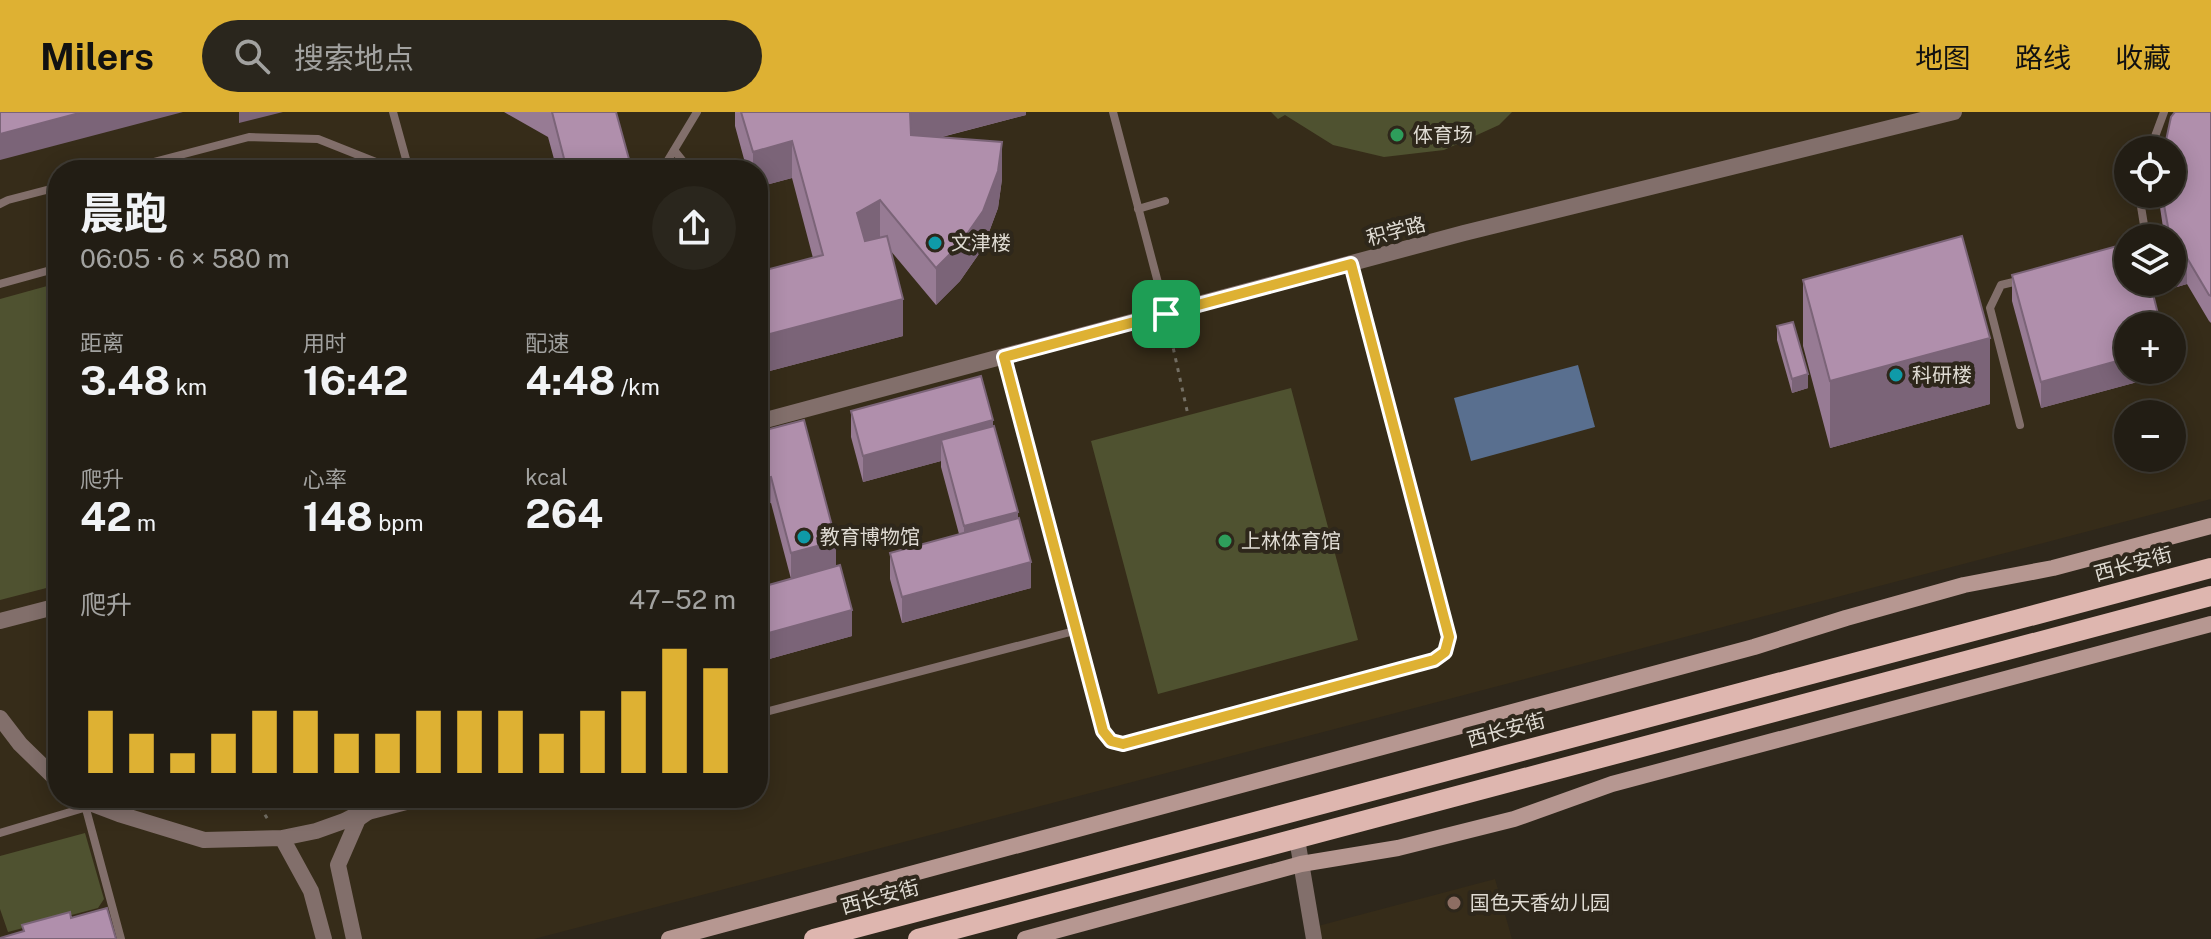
<!DOCTYPE html>
<html lang="zh">
<meta charset="utf-8">
<style>
:root{--surface:#221d14;--page:#2a261d;--text:#f1f3f6;--muted:#a2a2a0;--line:#3f3b34;--accent:#deb133}
body{margin:0;font-family:"Public Sans","Noto Sans SC",sans-serif;background:var(--page);color:var(--text);height:100vh;display:flex;flex-direction:column;font-size:30px;white-space:nowrap}
*{box-sizing:border-box;margin:0}
p{font-size:26px;color:var(--muted)}
.icon{flex:none;width:44px;height:44px;fill:none;stroke:currentColor;stroke-width:2;stroke-linecap:round;stroke-linejoin:round}
.map{position:relative;flex:1;overflow:hidden}
.details{position:absolute;left:48px;top:48px;width:720px;height:648px;display:flex;flex-direction:column;background:var(--surface);border-radius:32px;box-shadow:0 4px 20px #0003,0 0 0 2px var(--line)}
.details>*{flex:none}
.tools{position:absolute;left:2114px;top:24px;display:grid;gap:16px}
.tools a{display:grid;place-items:center;width:72px;height:72px;border-radius:50%;background:var(--surface);box-shadow:0 4px 20px #0003,0 0 0 2px var(--line);font-size:40px}
.pin{position:absolute;display:grid;place-items:center;width:68px;height:68px;color:#fff;margin:-34px;border-radius:16px;box-shadow:0 4px 12px #0006}
.round{display:grid;place-items:center;flex:none;width:84px;height:84px;border-radius:42px;background:var(--page)}
.headline{display:flex;align-items:center;justify-content:space-between;height:136px;padding:0 32px}
h1{font-size:44px;font-weight:700;line-height:60px}
.stats{display:grid;grid-template-columns:repeat(3,1fr);gap:12px;height:136px;padding:8px 32px}
.stats div{display:grid;align-content:center}
.stats b{font-size:40px;font-weight:700}
.stats small{font-size:22px;font-weight:400}
.stats p{font-size:22px}
.chart{height:224px;padding:16px 32px}
.chart p{display:flex;justify-content:space-between}
.chart svg{width:100%;height:144px;margin-top:8px;stroke:var(--accent);stroke-width:6}
header{display:flex;align-items:center;gap:48px;box-sizing:border-box;height:112px;padding:0 40px;background:var(--accent);color:#111}
header strong{font-size:38px}
nav{display:flex;gap:44px;margin-inline-start:auto;font-size:28px}
.search{width:560px;height:72px;background:var(--page);display:flex;align-items:center;gap:20px;box-sizing:border-box;padding:0 28px;border-radius:44px;color:var(--muted);font-size:30px}
.map>svg:first-child{display:block}
</style>
<header>
<strong>Milers</strong>
<div class="search"><svg class="icon" aria-label="search" viewBox="0 0 24 24"><circle cx="10" cy="10" r="6"/><path d="M15 15l6 6"/></svg>搜索地点</div>
<nav><a>地图</a><a>路线</a><a>收藏</a></nav>
</header>
<div class="map">
<svg width="2211" height="827" viewBox="0 0 2211 827">
<rect width="100%" height="100%" fill="#2e271b"/>
<path fill="#362c19" fill-rule="evenodd" d="M0 0H2211V387L534 827H0ZM2128 38H2172V82H2128ZM58 58H758V686H58ZM2128 126H2172V170H2128ZM2128 214H2172V258H2128ZM2128 302H2172V346H2128Z
M1495 767 1512 827H1321L1318 814Z"/>
<path fill="#4f5230" d="M1271 0H1512L1499 13 1444 38 1384 45 1333 33 1285 3 1278 7Z
M58 171V473L0 488V187Z
M1291 276 1358 528 1158 582 1091 329Z
M85 721 104 787 98 796 8 820 0 797V744Z"/>
<path fill="#596f8f" d="M1578 253 1595 315 1471 349 1454 286Z"/>
<g fill="none" stroke-linecap="round" stroke-linejoin="round">
<path stroke="#746f64" stroke-width="3" stroke-dasharray="4 6" stroke-linecap="butt" d="M1169 217 1188 303
M254 686 269 709
M330 686 336 695"/>
<path stroke="#826f6b" stroke-width="8" d="M393 0 409 58
M1113 0 1166 201
M674 38 690 58
M2150 38 2164 0
M123 58 249 25 318 27 396 58
M662 58 697 0
M2139 82 2144 113 2143 126
M0 92 8 88 58 75
M1138 97 1165 89
M0 172 58 156
M1004 245 1103 619 1111 629 1123 632 1434 548 1445 540 1449 525 1351 152
M2020 313 1990 196 2001 173 2022 168
M758 602 1078 518
M86 697 121 827
M365 705 438 686
M0 721 87 695"/>
<path stroke="#826f6b" stroke-width="16" d="M758 310 1464 121 1954 0
M0 509 58 494
M0 606 20 632 58 669
M82 686 90 691 119 702 204 728 282 726 316 719 344 709 389 686
M282 726 311 779 324 827
M1297 727 1314 827
M354 827 338 753 358 707 368 700"/>
<path stroke="#b69791" stroke-width="16" d="M669 827 1754 535 1846 506 1964 473 2053 456 2211 414
M1025 827 1301 752 1398 736 1514 707 1612 672 2211 512"/>
<path stroke="#deb6af" stroke-width="20" d="M814 827 2211 456
M918 827 2211 484"/>
</g>
<path fill="#977b94" d="M504 0H616L632 58H557L548 25Z
M735 0H1026V3L942 25 1002 67 998 96 983 136 960 169 936 193 890 138 903 224 758 262V160L813 146 792 66 758 75V58H747L735 14Z
M2211 0V211L2209 209 2187 172 2153 182 2167 262 2041 296 2012 189V163L2164 122 2158 82H2172Z
M1803 168 1990 292 1830 336 1803 234Z
M1777 214 1808 276 1792 281 1777 228Z
M851 299 993 314 1018 406 1031 476 902 511 890 467V441L959 422 941 355V349L863 370 851 325Z
M758 320 836 455 852 524 758 550V476L791 467 771 391Z"/>
<path fill="#7b6478" d="M83 0H183L0 48V22Z
M239 0H283L239 11Z
M910 0H1026V3L910 33Z
M792 29V66L758 75V58H753V40Z
M1002 30V67L998 96 983 136 960 169 936 193V156Z
M880 88V125L857 138V101Z
M2187 146V172L2146 184V170H2172V150Z
M903 187V224L758 262V225Z
M1990 226V292L1830 336V269Z
M2128 246V258H2167V262L2041 296V270Z
M1808 262V276L1792 281V267Z
M993 308V335L941 328V349L863 370V344Z
M771 365V391L758 394V368Z
M1018 400V426L964 440V414Z
M836 429V455L791 467V441Z
M1031 450V476L902 511V485Z
M852 498V524L758 550V524Z"/>
<path fill="#b08fac" stroke="#7b6478" stroke-width="2" d="M0 0H83L0 22Z
M552 0H616L632 58H567Z
M741 0H910L911 23 1002 30 998 59 983 99 960 132 936 156 880 88 857 101 865 129 887 124 903 187 758 225V160L823 143 792 29 753 40Z
M2175 0H2211V184L2209 183 2187 146 2172 150V126H2148L2169 120 2162 82H2172V38H2164L2171 5Z
M1962 124 1990 226 1830 269 1803 168Z
M2128 131V170H2150L2161 214H2128V246L2041 270 2012 163Z
M1793 210 1808 262 1792 267 1777 214Z
M981 264 993 308 863 344 851 299Z
M804 308 836 429 791 441 771 365 758 368V320Z
M994 314 1018 400 964 414 941 328Z
M1019 406 1031 450 902 485 890 441Z
M840 453 852 498 758 524V476Z
M107 796 116 827H0V826L24 819 22 813 70 800 71 806Z"/>
<g fill="none" stroke-linecap="round" stroke-linejoin="round">
<defs>
<path id="route" d="M1351 152 1449 525 1445 540 1434 548 1123 632 1111 629 1103 619 1004 245Z"/>
</defs>
<use href="#route" stroke="#fff" stroke-width="16"/>
<use href="#route" stroke="#deb133" stroke-width="10"/>
</g>
<g fill="#2e9e5b" stroke="#2e271b" stroke-width="3">
<circle cx="1397" cy="23" r="8"/>
<circle cx="1225" cy="429" r="8"/>
</g>
<g fill="#0f9aa8" stroke="#2e271b" stroke-width="3">
<circle cx="935" cy="131" r="8"/>
<circle cx="1896" cy="263" r="8"/>
<circle cx="804" cy="425" r="8"/>
</g>
<circle fill="#8d6e63" stroke="#2e271b" stroke-width="3" cx="1454" cy="791" r="8"/>
<g text-anchor="middle" stroke-width="8" stroke-linejoin="round" paint-order="stroke">
<g font-size="20" fill="#dfdbd3" stroke="#2e271b" text-anchor="start">
<text x="1413" y="30">体育场</text>
<text x="951" y="138">文津楼</text>
<text x="1912" y="270">科研楼</text>
<text x="820" y="432">教育博物馆</text>
<text x="1241" y="436">上林体育馆</text>
<text x="1470" y="798">国色天香幼儿园</text>
</g>
<g font-size="20" fill="#dfdbd3" stroke="#2e271b">
<text transform="translate(1396 119) rotate(-15)" y="7">积学路</text>
<text transform="translate(2133 452) rotate(-15)" y="7">西长安街</text>
<text transform="translate(1506 618) rotate(-15)" y="7">西长安街</text>
<text transform="translate(880 785) rotate(-15)" y="7">西长安街</text>
</g>
</g>
</svg>
<div class="tools">
<a><svg class="icon" aria-label="locate" viewBox="0 0 24 24"><circle cx="12" cy="12" r="6"/><path d="M12 2v4M12 18v4M2 12h4M18 12h4"/></svg></a>
<a><svg class="icon" aria-label="layers" viewBox="0 0 24 24"><path d="M12 4l9 5-9 5-9-5zM3 14l9 5 9-5"/></svg></a>
<a>+</a>
<a>−</a>
</div>
<div class="pin" style="left:1166px;top:202px;background:#1e9e55"><svg class="icon" aria-label="arrive" viewBox="0 0 24 24"><path d="M6 21V4h12l-3 4 3 4H6"/></svg></div>
<section class="details">
<div class="headline"><div><h1>晨跑</h1><p>06:05 · 6 × 580 m</p></div><a class="round"><svg class="icon" aria-label="share" viewBox="0 0 24 24"><path d="M12 15V3M7 8l5-5 5 5M5 13v7h14v-7"/></svg></a></div>
<div class="stats">
<div><p>距离</p><b>3.48<small> km</small></b></div>
<div><p>用时</p><b>16:42</b></div>
<div><p>配速</p><b>4:48<small> /km</small></b></div>
</div>
<div class="stats">
<div><p>爬升</p><b>42<small> m</small></b></div>
<div><p>心率</p><b>148<small> bpm</small></b></div>
<div><p>kcal</p><b>264</b></div>
</div>
<div class="chart"><p><span>爬升</span>47–52 m</p>
<svg viewBox="0 0 160 44" preserveAspectRatio="none"><path d="M5 44V25M15 44V32M25 44V38M35 44V32M45 44V25M55 44V25M65 44V32M75 44V32M85 44V25M95 44V25M105 44V25M115 44V32M125 44V25M135 44V19M145 44V6M155 44V12"/></svg>
</div>
</section>
</div>
